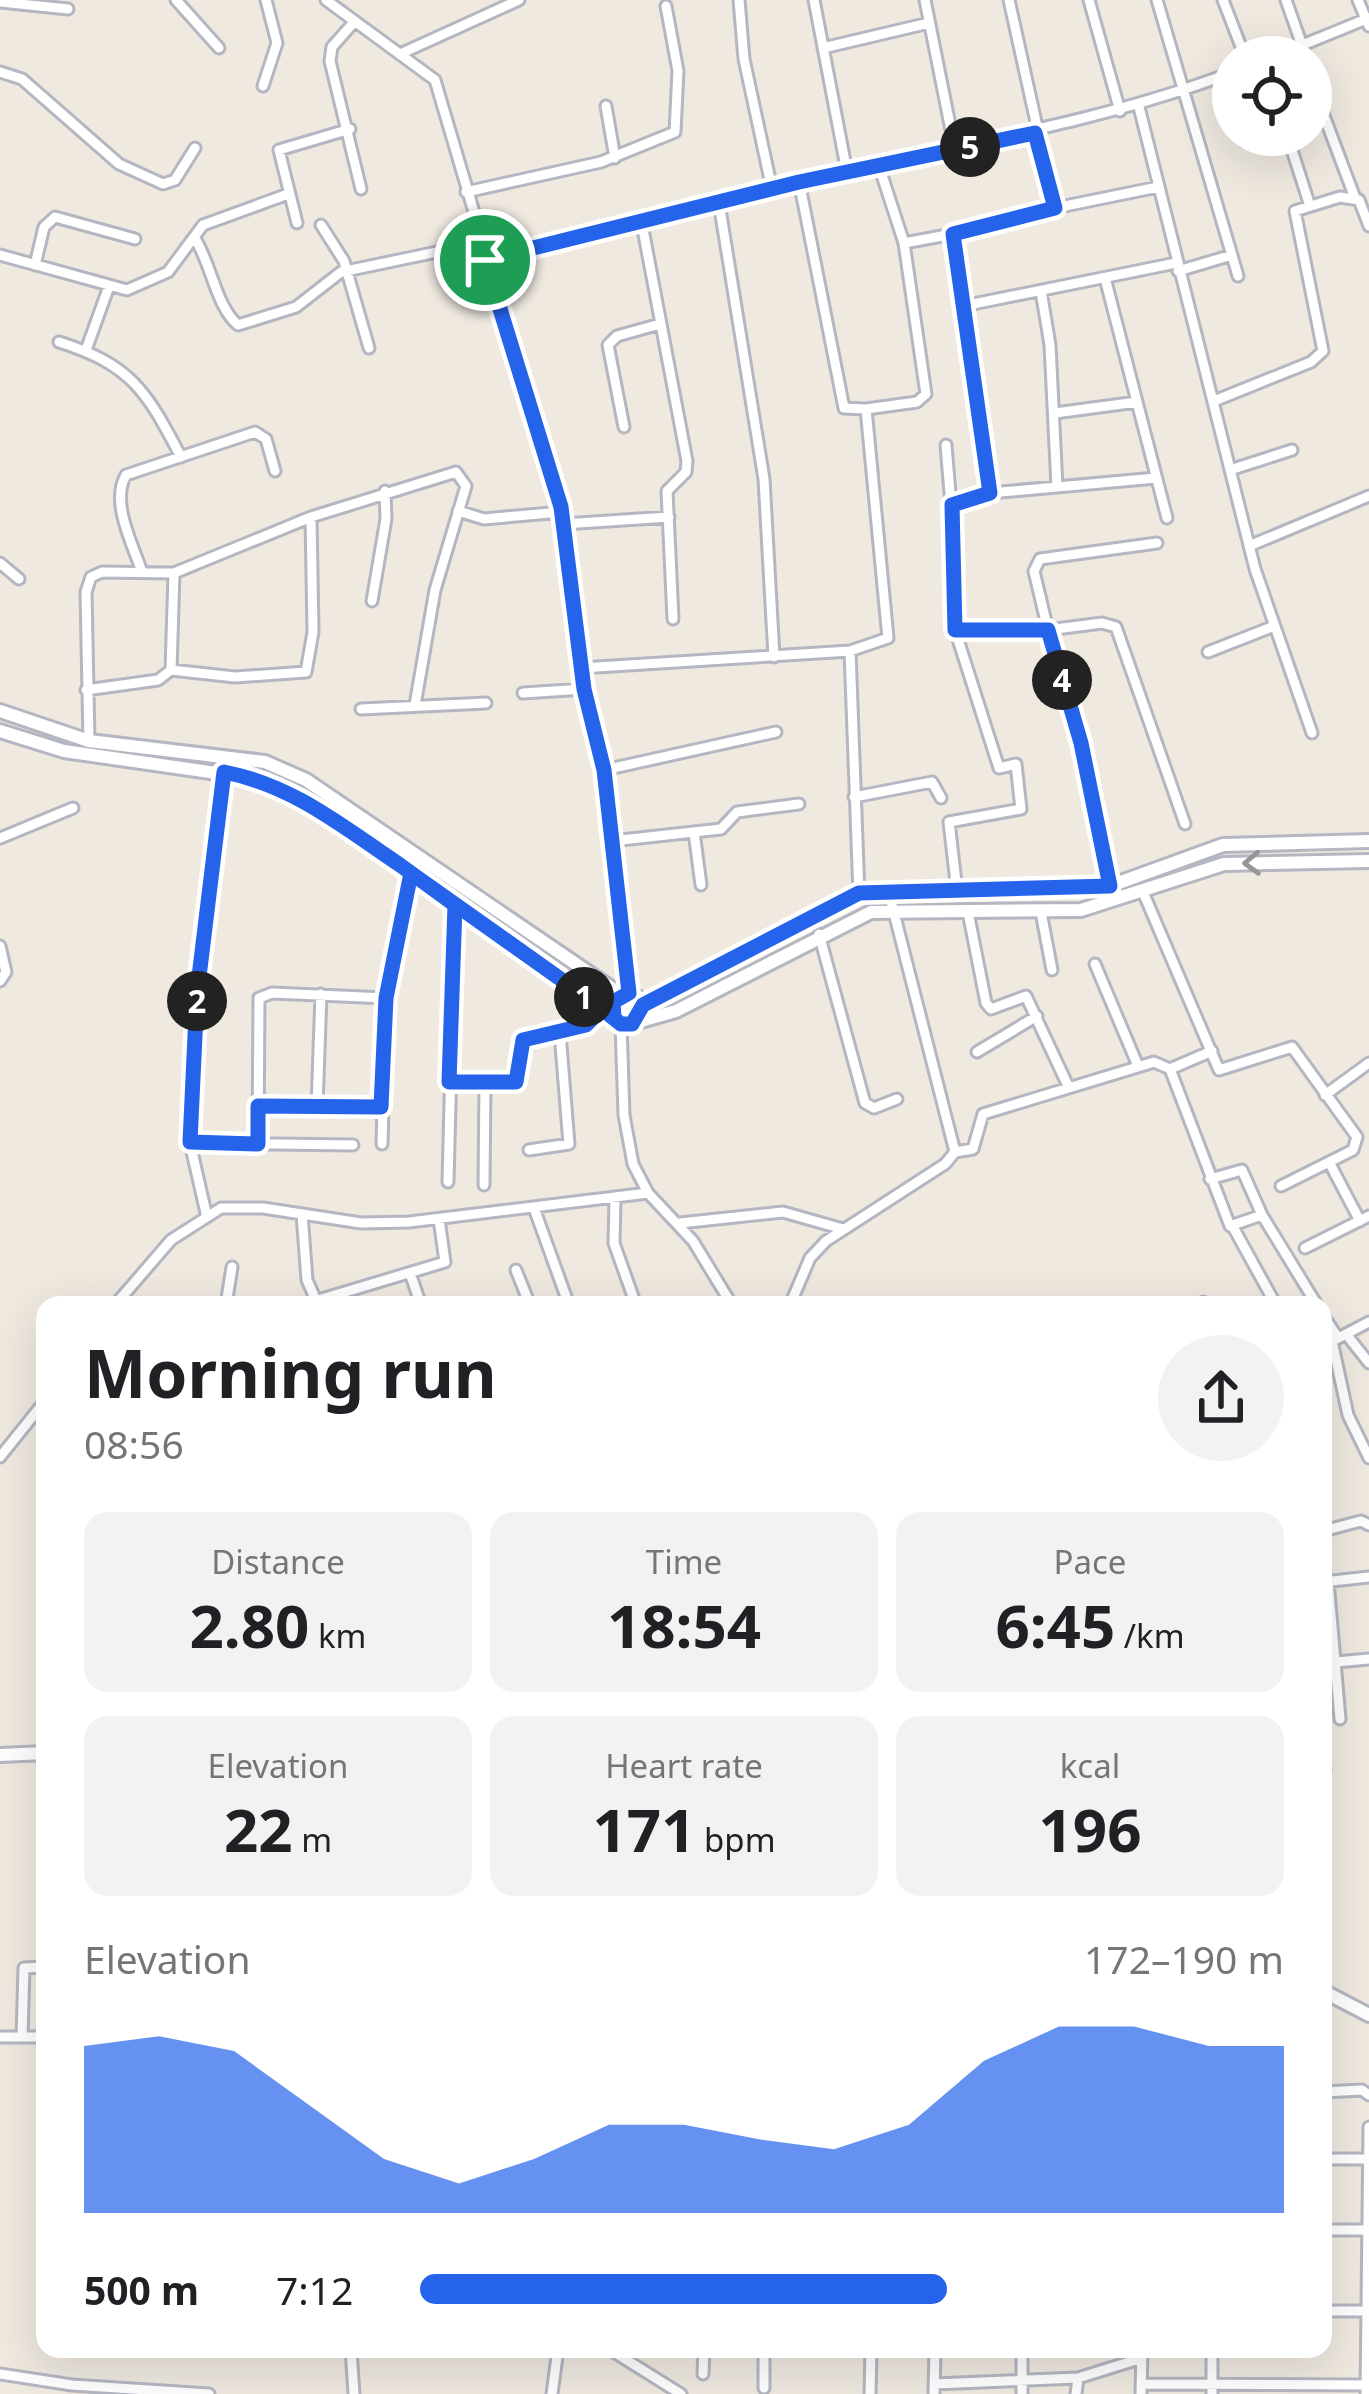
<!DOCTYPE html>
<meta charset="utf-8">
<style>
:root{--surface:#fff;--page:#f2f2f2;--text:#202124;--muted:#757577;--accent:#2563eb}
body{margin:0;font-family:"Noto Sans",sans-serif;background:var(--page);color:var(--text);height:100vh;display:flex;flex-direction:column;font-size:45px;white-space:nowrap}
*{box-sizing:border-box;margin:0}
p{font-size:39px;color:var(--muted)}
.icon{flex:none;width:66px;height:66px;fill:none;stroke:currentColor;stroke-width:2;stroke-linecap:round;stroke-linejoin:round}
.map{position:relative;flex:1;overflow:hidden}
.details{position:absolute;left:36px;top:1296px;width:1296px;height:1062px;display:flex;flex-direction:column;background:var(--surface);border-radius:24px;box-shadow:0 12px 48px #0002}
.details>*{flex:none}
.fabs{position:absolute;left:1212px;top:36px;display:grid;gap:24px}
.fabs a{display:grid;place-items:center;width:120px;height:120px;border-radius:50%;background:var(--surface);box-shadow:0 12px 48px #0002;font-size:60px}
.pin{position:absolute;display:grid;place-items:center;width:102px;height:102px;color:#fff;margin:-51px;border:6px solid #fff;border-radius:50%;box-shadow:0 3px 12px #0007}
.km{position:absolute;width:60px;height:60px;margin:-30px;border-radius:50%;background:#222;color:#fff;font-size:33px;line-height:60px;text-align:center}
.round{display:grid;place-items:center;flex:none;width:126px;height:126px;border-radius:63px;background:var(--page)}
.summary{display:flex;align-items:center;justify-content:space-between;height:204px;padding:0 48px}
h1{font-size:66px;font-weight:700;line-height:90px}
.figures{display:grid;grid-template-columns:repeat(3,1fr);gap:18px;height:204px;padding:12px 48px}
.figures div{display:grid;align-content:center;border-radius:24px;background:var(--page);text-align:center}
.figures b{font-size:60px;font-weight:700}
.figures small{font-size:33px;font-weight:400}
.figures p{font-size:33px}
.chart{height:336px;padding:24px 48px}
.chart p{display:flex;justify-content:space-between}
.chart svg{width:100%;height:216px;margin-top:12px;fill:var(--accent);opacity:.7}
ul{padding:0 48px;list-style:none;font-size:39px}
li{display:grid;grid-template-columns:192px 144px 1fr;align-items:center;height:90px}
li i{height:30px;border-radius:15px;background:var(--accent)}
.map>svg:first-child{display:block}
</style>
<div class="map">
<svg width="1369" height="2394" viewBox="0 0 1369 2394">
<rect width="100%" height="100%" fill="#efe9e0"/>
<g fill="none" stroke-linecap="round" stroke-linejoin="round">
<defs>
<path id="street" d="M176 0 219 48
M326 0 435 80 561 507 584 689 604 770 629 993
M739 0 744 59 772 189
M814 0 847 172
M925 0 955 150
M1089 0 1120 111
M1157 0 1238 276
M1223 0 1245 57
M1286 0 1306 57
M1358 0 1369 26
M0 2 68 9
M355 21 332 47 330 61 361 189
M823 48 929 23
M400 54 519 0
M1273 57 1369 18
M0 72 22 79 119 164 163 184 175 180 195 148
M1311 81 1355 198
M263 86 277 43 266 0
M606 106 615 158
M1139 107 1255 569 1312 733
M1280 135 1292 150 1309 203
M1244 141 1269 135
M879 166 904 243 953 234 990 493 951 505 955 630 999 768 1016 764 1021 809 949 822 957 891
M799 181 844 408 866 409 888 638 850 651 859 894
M466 192 601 162 675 132 678 71 666 6
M719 203 764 479 774 657
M1055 208 1158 187
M297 223 279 150 350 129
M642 224 687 461 686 472 667 491 673 619
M321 225 344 261 369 348
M953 234 1055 208 1009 0
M194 237C211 262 216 307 238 325L296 307 341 272 480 243
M0 255 127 290 168 272 203 225 288 194
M485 260C589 236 693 207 797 182 944 146 1091 126 1233 72
M35 265 44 227 55 217 135 239
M1178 271 1232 255
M1105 278 1167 518
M1041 291 1050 345 1057 487
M963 306 1176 263
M59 342C132 365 147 392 181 457
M86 350 108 289
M1214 401 1311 362 1323 351 1295 211 1340 197 1359 200 1369 226
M866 409 917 402 926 394 904 243
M1055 413 1137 402
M624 427 608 345 617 336 660 324
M946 445 951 505
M1233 469 1292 450
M990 493 1156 478
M458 511 484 519 561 512
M563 524 669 517
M1157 543 1040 559 1034 571 1048 630 1102 623 1116 627 1185 824
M1249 546 1369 496
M0 563 19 579
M142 572C133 545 110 502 126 475L255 432 266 439 275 471
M372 601 386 519 385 491
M955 630H1048L1081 743 1110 886
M1208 652 1272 627
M581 668 850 651
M171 670 235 677 306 672 313 632 311 517
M86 690 158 680 171 670 174 573
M523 693 584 689
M361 709 486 703
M89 741 86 592 91 577 102 572 174 573 311 517 456 472 466 486 435 590 415 705
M604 770 776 732
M854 797 932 782 941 798
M694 832 701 885
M0 838 73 808
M612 841 721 829 737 812 799 804
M1143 892 1219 1070 1292 1047 1357 1137 1353 1150 1281 1186
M889 893 955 1152
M968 912 986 1003 991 1009 1026 996 1069 1088
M1041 912 1052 970
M819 934 865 1103 874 1108 897 1099
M0 946 6 972 0 981
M1095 964 1138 1066
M621 1024 624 1115 633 1164 648 1193 693 1241 732 1305
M977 1052 1037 1016
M1170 1069 1212 1051
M449 1082H516L522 1040 587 1025 602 1009
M1325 1095 1369 1063
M258 1106 381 1107
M317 1107 321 994
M190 1143 353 1145
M382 1144 386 998 411 873
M258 1145 259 998 272 993 386 998
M529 1150 569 1144 560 1033
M1329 1162 1360 1221
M1210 1179 1242 1170 1262 1215 1317 1305
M448 1182 455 905
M484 1185 485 1082
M615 1200 614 1243 636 1305
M534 1208 569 1305
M206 1213 190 1143V1108L197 993 224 773
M302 1214 307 1280 318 1305
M680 1223 783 1212 843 1229
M1233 1227 1276 1305
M1305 1248 1369 1216
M516 1270 530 1305
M410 1273 421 1305
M315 1301 445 1262 439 1219
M1203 1302 1204 1305
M115 1305 171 1240 221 1208H263L361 1223 409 1222 648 1193
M226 1305 232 1267
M790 1305 810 1258 826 1241 945 1164 955 1152 973 1149 983 1114 1154 1062 1170 1069 1230 1226 1262 1215
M1323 1315 1338 1338
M1346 1334 1369 1363
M1332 1341 1348 1415 1369 1458
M1323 1346 1369 1322
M0 1457 45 1401
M1323 1531 1361 1521 1369 1525
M1328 1581 1340 1719
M1323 1582 1369 1577
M1336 1662 1369 1659
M1323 1790 1325 1768
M0 2037H45
M22 2037 24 1968 45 1967
M1323 2092 1362 2090 1369 2095
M1323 2159H1369
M1323 2230H1367
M1323 2311H1367
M122 2349H258
M351 2349 354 2394
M609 2349 681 2394
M764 2349V2388
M1212 2349V2394
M0 2374 72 2385 209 2394
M703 2374 704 2349
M934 2384 1078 2378
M1141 2384 1369 2385
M552 2394 558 2349
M870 2394 871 2349
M934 2394 935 2349
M1022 2394V2349
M1076 2394 1078 2378 1142 2358
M1141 2394 1142 2349
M1366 2394 1369 2127"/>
<path id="secondary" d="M0 711 89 741 265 762 306 780 620 994
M0 731 64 751 265 780 400 865 614 1017
M611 1009a16 16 0 1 1 32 0a16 16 0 1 1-32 0Z
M643 1005 859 894 1110 886 1223 845 1369 841
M637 1022 676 1011 871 912 1081 910 1224 864 1369 861
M0 1755 45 1753
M1323 1991 1369 2015"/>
</defs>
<use href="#street" stroke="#b4b6c1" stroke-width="15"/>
<use href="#secondary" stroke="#b4b6c1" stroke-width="18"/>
<use href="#street" stroke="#fff" stroke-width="9"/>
<use href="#secondary" stroke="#fff" stroke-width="12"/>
</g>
<defs><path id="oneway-chevron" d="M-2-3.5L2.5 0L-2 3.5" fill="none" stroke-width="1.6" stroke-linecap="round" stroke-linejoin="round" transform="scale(3)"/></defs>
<use stroke="#969696" href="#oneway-chevron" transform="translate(1252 863) rotate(178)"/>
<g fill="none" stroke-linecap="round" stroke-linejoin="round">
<defs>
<path id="route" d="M485 260 561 507 584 689 604 770 629 993 613 1002 614 1017 411 873 386 998 381 1107 258 1106V1144L190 1142 197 993 224 772C293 785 343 827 400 865L455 905 449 1082H516L523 1040 586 1025 602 1009 621 1024H632L643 1005 859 893 1110 886 1081 743 1048 630H955L952 505 990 493 953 234 1055 208 1035 133 799 182 485 260"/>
</defs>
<use href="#route" stroke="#fff" stroke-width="24"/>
<use href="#route" stroke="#2563eb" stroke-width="15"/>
</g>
</svg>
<div class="fabs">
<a><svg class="icon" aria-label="locate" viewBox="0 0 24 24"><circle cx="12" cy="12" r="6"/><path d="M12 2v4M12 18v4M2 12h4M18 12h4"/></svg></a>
</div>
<div class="pin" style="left:485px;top:260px;background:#1e9e55"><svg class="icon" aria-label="arrive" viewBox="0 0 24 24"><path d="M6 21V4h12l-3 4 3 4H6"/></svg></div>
<b class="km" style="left:584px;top:997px">1</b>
<b class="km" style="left:197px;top:1001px">2</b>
<b class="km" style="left:1062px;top:680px">4</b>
<b class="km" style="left:970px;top:147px">5</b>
<section class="details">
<div class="summary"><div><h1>Morning run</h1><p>08:56</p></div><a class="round"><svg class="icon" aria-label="share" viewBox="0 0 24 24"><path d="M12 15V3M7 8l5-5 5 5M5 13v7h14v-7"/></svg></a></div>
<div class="figures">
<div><p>Distance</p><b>2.80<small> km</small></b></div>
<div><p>Time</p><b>18:54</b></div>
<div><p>Pace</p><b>6:45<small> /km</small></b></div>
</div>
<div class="figures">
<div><p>Elevation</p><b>22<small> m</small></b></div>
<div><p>Heart rate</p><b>171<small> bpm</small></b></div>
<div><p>kcal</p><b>196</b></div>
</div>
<div class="chart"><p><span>Elevation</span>172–190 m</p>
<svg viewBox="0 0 160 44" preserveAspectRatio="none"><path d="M0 44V10L10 8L20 11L30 22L40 33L50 38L60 33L70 26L80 26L90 29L100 31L110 26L120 13L130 6L140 6L150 10L160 10V44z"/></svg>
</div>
<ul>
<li><b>500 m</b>7:12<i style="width:61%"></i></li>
</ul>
</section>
</div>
